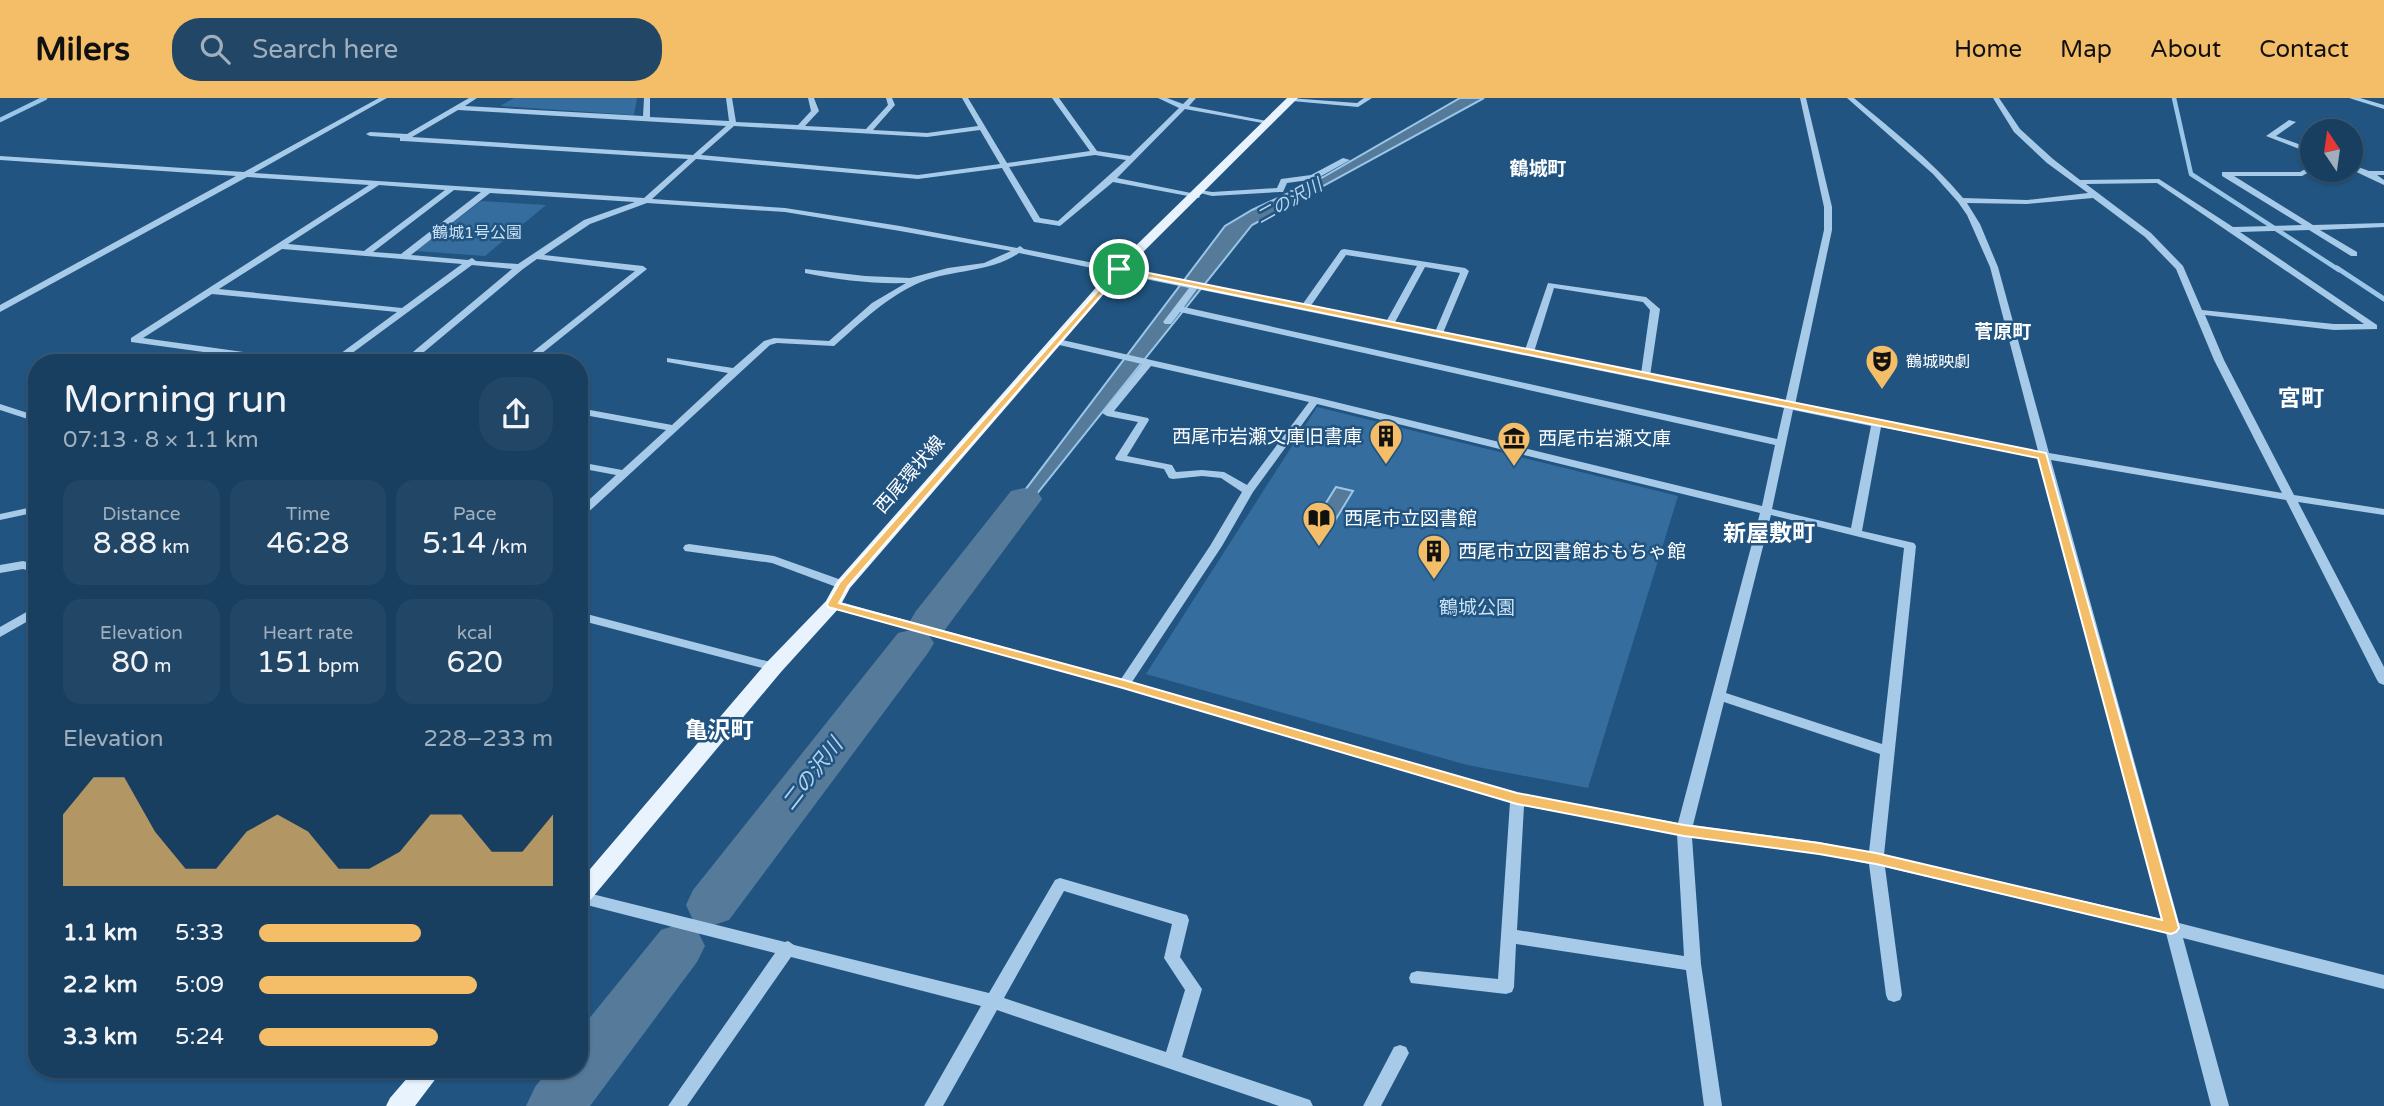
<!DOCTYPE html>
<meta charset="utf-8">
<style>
:root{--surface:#193f60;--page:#224666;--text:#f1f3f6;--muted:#9fafbd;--line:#375875;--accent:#f4bd68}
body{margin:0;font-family:"Varela Round","Noto Sans JP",sans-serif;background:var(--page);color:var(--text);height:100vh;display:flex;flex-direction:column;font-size:26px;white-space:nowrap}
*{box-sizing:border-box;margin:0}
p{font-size:23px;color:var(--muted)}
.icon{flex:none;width:38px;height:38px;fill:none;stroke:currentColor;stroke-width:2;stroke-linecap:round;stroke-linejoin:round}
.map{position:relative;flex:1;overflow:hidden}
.drawer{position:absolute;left:28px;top:256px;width:560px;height:724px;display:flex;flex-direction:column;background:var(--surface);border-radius:28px;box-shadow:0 2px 5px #0004,0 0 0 2px var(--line)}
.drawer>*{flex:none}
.needle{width:46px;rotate:347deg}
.tools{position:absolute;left:2300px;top:21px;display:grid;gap:14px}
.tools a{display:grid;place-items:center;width:63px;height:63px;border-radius:50%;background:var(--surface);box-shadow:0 2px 5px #0004,0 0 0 2px var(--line);font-size:35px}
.pin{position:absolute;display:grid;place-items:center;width:60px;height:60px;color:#fff;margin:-30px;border:4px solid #fff;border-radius:50%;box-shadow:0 2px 7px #0007}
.round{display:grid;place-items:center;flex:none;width:74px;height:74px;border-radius:28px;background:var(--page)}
.head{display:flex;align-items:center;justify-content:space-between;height:119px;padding:0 35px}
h1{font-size:38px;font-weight:600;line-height:52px}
.stats{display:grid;grid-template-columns:repeat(3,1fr);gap:10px;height:119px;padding:7px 35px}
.stats div{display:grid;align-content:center;border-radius:18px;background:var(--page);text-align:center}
.stats b{font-size:30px;font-weight:600}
.stats small{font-size:19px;font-weight:400}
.stats p{font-size:19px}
.chart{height:196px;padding:14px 35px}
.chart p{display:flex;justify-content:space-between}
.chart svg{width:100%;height:126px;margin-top:7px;fill:var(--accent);opacity:.7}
ul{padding:0 35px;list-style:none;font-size:23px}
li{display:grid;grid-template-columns:112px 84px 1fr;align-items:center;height:52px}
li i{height:18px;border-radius:9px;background:var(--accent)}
header{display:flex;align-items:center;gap:42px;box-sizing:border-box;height:98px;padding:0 35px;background:var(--accent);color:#111}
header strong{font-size:33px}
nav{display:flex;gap:38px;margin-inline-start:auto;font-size:24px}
.search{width:490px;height:63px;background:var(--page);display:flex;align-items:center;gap:18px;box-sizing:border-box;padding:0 24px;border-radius:28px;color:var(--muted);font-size:26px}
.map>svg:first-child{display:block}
</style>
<header>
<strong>Milers</strong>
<div class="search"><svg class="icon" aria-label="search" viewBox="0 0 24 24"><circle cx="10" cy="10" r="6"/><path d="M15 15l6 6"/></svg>Search here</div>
<nav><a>Home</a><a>Map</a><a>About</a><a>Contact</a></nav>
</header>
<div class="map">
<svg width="2384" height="1008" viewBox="0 0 2384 1008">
<rect width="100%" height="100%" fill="#215480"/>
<path fill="#356e9e" d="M514 0H637L634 17 500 8Z
M481 103 546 107 485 158 416 153Z
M1317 309 1678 398 1588 690 1467 667 1146 576Z"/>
<path fill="#557a9a" stroke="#9ac6e8" stroke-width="2" d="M1460 0H1484L1252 127 996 447 988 441 1225 128 1252 112 1323 79Z
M1336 389 1353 393 1328 434 1311 429Z"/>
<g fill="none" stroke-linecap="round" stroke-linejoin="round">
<path stroke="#9ac6e8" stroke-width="4.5" d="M2174 0 2191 76 2339 172
M0 22 45 0"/>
<path stroke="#9ac6e8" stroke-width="5" d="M2337 170 2384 201"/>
<path fill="#557a9a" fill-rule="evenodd" d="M1024 390 1037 393 1042 401 944 533 928 536 934 545 928 555 729 822 711 828 693 822 686 807 693 792 898 535 915 531 910 523 916 513 1011 393Z
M679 826 697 832 705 848 697 864 590 1008H526L535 989 549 971H579V933L661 832Z"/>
<path fill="#a6cae7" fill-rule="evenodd" d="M379 0H387L254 75 644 100 688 61 403 43H400V40L370 38 366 36 370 34 407 36 469 0H477L465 8 643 18 644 0H650V19L729 23 726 0H732L736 24 798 27 811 13 808 0H814L819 13 805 28 866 31 888 7 886 0H892L895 7 873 32 927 35 978 28 962 0H968L1007 65 1090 53 1052 0H1059L1097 53 1130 58 1179 10 1158 0H1167L1183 6 1189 0H1196L1189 8 1272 24 1268 26 1185 11 1117 80 1196 96 1200 98 1199 100 1113 84 1060 128 1034 124 1002 70 918 81 696 61 652 101 785 110 900 128 1017 150 1020 148 1024 151 1302 207 1341 152 1344 151 1465 170 1469 173 1443 235 1525 252 1548 185 1646 199 1660 211 1650 278 1785 305 1824 132V109L1800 0H1806L1832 109V132L1795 307 2038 353 1990 169 1967 117 1958 104 1933 76 1847 0H1854C1892 32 1931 62 1963 100L2027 102 2088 95 2047 65 2014 34 1993 0H1999L2020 31 2053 61 2080 82 2159 81 2233 129 2302 127 2222 78V74H2300L2312 67 2313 72 2302 78H2234L2313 127 2384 125V129L2320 132 2357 154V158H2351L2309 132 2240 134 2377 227V231L2334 232 2205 217 2224 262 2294 397 2384 411V417L2298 404 2384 569V587L2379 585 2377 582 2286 402 2051 362 2179 825 2384 877V891L2183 840 2229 1008H2211L2166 835 1885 769 1902 897 1900 902 1894 904 1888 902 1886 897 1869 766 1819 756 1692 739 1701 866 1722 1008H1704L1686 872 1516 846 1514 889 1512 894 1506 896 1411 885 1409 880 1411 875 1417 873 1498 881 1510 704 1123 590 829 509 827 506 833 502 1121 581 1210 448 1242 394 1221 380 1202 378 1173 381 1169 380 1164 371 1116 362 1115 360 1138 324 1107 318 1102 315 1142 266 1055 246V242L1058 241 1315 299 1762 408 1775 347 1180 214 1171 226H1165L1163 224 1189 190 1019 155C990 175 953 171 921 184 888 198 861 224 834 248L777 245 770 247 583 419 579 420V411L616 377 579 370V364L622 372 666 332 579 316V310L672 327 728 275 667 264V260L733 270 764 243 774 240 829 243 872 205 906 185C873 186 838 182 805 175V171L865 178 910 180 948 170 984 165 1011 153 900 133 785 114 647 105 590 126 544 157 643 168 647 171 531 264H520L635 173 537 161 523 171 412 264H401L512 171 472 167 340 264H329L397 214 212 196 143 240 294 261 299 264H275L131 244V240L369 87 247 79 0 214V207L236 78 0 62V58L244 74ZM458 12 726 28 693 57 412 39ZM734 28 927 39 980 32 1000 66 918 77 701 57ZM1095 57 1126 62 1058 123 1040 120 1009 69ZM2157 85 2364 226H2334L2202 212 2183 168 2151 135 2086 86ZM379 87 445 92 364 153 288 146ZM454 92 481 94 401 156 373 154ZM490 95 635 104 584 122 518 166 476 163 472 160 468 162 411 157ZM2093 100 2145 139 2176 171 2214 262 2282 395 2049 355 1998 169 1980 126 1967 105 2027 106ZM282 151 462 166 402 210 219 191ZM1346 157 1417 168 1386 224 1310 209ZM1425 169 1460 175 1435 234 1394 226ZM1554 190 1643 204 1650 212 1641 276 1534 254ZM1197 191 1784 310 1777 341 1184 209ZM1151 268 1309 304 1247 387 1224 374 1202 372 1176 374 1172 367 1127 358 1149 322 1148 320 1114 313ZM1317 306 1760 415 1678 725 1517 695 1132 584 1222 448 1253 394ZM1793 312 1871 328 1851 430 1772 411ZM1881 329 2040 360 2162 821 1884 757 1916 448 1914 445 1862 433ZM1771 417 1904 450 1882 646 1726 595ZM1724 604 1880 656 1869 754 1819 744 1693 727ZM1524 708 1677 736 1684 858 1517 832Z
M1289 0 1357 5 1364 0H1372L1358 9 1292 3Z
M2349 0H2360L2384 7V11Z
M2289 22 2296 24 2276 38 2312 51V56L2266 38Z
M1343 60 1350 62 1316 81 1287 85 1283 94H1280L1212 98 1196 94 1200 92 1212 94 1277 90 1281 81 1311 77Z
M2350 66 2369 73H2384V77H2377L2384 82V87L2350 71Z
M0 306 37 318V324L0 312Z
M37 408V414L0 422V416Z
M689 446 774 458 847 484 849 487 847 490H839L772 465 685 453 683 450 685 447Z
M23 463 37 467V475L23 471 0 475V467Z
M37 508V518L0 539V529Z
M579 514 774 565 780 569 774 573 579 522Z
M1060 780 1187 817 1189 822 1180 859 1202 891 1182 959 1304 1000 1310 1002 1313 1008H1279L997 912 943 1008H924L981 908 791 859 687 1008H668L775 855 579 805 580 793 785 844 788 843 794 847 989 895 1055 782ZM1064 793 1172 826 1164 860 1185 892 1166 954 1004 900Z
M1400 947 1406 949 1409 955 1381 1008H1363L1394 949Z"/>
<path fill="#e8f3fd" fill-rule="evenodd" d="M1287 0H1298L1123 174 850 490 839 510 781 574 587 806 579 809V784L767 564 826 503 837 483 1115 168Z
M415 971H443L415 1008H386L390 1000Z"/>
</g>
<path fill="#f4bd68" stroke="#fff" stroke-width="2" fill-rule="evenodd" d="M1119 169 2046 355 2179 830 2176 834 2171 836 1876 766 1819 756 1684 738 1517 706 1123 590 828 509 827 506 840 484ZM1121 174 2038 360 2162 822 1876 755 1819 745 1684 727 1517 695 1124 582 839 505 848 488Z"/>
<defs>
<symbol id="theatre-pin" viewBox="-11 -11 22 30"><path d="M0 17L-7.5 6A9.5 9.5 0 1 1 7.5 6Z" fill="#f4bd68" stroke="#215480"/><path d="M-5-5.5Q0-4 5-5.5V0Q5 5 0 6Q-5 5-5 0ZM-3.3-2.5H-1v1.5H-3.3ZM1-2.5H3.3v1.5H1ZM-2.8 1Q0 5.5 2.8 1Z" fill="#111"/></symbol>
<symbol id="building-pin" viewBox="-11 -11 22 30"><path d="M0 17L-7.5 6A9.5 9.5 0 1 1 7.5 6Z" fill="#f4bd68" stroke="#215480"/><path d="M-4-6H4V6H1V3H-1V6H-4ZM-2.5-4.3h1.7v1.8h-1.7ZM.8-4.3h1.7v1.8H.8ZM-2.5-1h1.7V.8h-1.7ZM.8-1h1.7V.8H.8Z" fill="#111"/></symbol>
<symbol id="museum-pin" viewBox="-11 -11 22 30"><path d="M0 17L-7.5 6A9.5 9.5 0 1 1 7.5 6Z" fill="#f4bd68" stroke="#215480"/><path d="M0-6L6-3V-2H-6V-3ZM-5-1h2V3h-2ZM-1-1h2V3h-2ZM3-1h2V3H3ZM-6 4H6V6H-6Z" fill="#111"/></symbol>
<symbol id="library-pin" viewBox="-11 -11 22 30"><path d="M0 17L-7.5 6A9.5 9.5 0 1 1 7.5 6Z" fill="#f4bd68" stroke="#215480"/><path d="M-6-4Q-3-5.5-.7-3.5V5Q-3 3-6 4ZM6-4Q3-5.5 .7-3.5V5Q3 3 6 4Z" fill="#111"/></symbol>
</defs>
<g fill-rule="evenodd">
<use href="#theatre-pin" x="1863" y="244" width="38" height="52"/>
<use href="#building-pin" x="1367" y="319" width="38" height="52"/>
<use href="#museum-pin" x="1495" y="321" width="38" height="52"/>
<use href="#library-pin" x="1300" y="401" width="38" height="52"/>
<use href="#building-pin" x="1415" y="434" width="38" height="52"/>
</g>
<g text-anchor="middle" stroke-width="5" stroke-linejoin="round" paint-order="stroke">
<g font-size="16" fill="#cae2f6" stroke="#215480">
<text x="477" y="140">鶴城1号公園</text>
</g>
<g font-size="16" fill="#fff" stroke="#215480" text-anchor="start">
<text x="1906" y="269">鶴城映劇</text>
</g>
<g font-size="18" font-style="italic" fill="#b2d4ef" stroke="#215480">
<text transform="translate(1289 103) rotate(-29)" y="6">二の沢川</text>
</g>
<g font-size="19" font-weight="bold" fill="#fff" stroke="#215480">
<text x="1538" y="77">鶴城町</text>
<text x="2003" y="240">菅原町</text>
</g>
<g font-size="19" fill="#fff" stroke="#215480" text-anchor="start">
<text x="1362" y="345" text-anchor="end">西尾市岩瀬文庫旧書庫</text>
<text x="1538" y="347">西尾市岩瀬文庫</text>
<text x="1344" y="427">西尾市立図書館</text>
<text x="1458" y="460">西尾市立図書館おもちゃ館</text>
</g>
<g font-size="19" fill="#fff" stroke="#215480">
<text transform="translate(909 376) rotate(-49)" y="7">西尾環状線</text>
</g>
<g font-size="19" fill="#cae2f6" stroke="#215480">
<text x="1477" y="516">鶴城公園</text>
</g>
<g font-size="21" font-style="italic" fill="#b2d4ef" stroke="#215480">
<text transform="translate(812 676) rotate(-52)" y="7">二の沢川</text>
</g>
<g font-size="23" font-weight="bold" fill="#fff" stroke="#215480">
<text x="2301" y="308">宮町</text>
<text x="1769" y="443">新屋敷町</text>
<text x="719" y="640">亀沢町</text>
</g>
</g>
</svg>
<div class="tools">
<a><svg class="needle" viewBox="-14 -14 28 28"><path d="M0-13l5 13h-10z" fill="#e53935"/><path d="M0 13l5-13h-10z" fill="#9fafbd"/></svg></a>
</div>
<div class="pin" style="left:1119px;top:171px;background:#1e9e55"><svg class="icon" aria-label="arrive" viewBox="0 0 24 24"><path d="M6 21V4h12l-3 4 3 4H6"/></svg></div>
<section class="drawer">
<div class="head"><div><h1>Morning run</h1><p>07:13 · 8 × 1.1 km</p></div><a class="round"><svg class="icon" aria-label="share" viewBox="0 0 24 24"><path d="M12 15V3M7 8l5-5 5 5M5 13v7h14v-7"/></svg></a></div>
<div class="stats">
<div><p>Distance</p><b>8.88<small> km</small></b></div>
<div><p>Time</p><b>46:28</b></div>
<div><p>Pace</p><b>5:14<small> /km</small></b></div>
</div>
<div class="stats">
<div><p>Elevation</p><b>80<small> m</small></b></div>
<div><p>Heart rate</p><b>151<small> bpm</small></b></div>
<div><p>kcal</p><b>620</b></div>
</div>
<div class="chart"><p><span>Elevation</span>228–233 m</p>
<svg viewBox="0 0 160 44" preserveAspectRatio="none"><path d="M0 44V19L10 6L20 6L30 25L40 38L50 38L60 25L70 19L80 25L90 38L100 38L110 32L120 19L130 19L140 32L150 32L160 19V44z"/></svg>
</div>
<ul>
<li><b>1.1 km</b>5:33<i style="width:55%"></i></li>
<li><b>2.2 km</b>5:09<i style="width:74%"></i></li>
<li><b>3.3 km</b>5:24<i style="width:61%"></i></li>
</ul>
</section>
</div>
